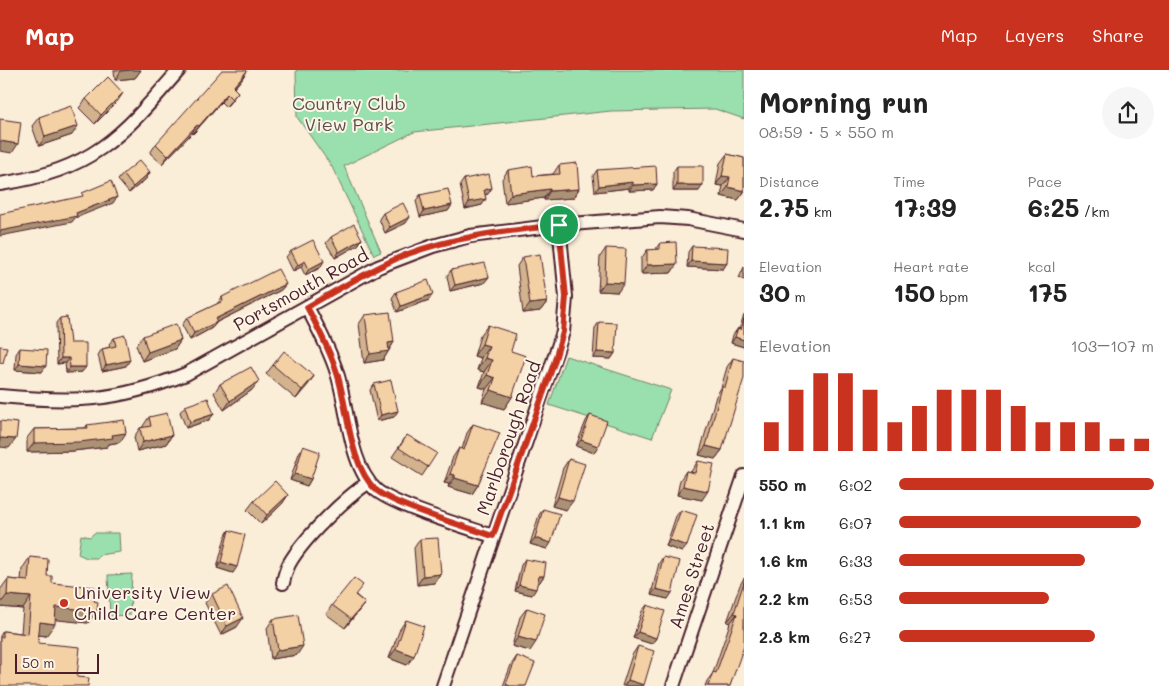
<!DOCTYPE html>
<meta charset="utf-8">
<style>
:root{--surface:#fff;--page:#f6f6f6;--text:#222;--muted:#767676;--accent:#c8321e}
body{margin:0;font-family:Mali,sans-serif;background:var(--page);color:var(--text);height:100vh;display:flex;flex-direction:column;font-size:19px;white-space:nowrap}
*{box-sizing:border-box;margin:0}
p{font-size:16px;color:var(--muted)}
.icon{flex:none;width:28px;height:28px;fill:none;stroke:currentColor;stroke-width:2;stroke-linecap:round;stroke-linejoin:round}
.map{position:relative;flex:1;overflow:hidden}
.side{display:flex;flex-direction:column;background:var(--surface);width:425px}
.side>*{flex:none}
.scale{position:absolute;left:15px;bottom:12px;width:84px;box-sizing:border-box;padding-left:5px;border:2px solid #4a1f2b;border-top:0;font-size:14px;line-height:18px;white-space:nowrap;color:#4a1f2b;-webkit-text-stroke:4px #fcf5e5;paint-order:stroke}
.pin{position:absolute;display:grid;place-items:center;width:42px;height:42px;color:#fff;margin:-21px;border:2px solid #fff;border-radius:50%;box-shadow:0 1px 5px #0007}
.round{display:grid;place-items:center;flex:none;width:52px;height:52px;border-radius:26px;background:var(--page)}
.headline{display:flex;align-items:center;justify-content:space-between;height:85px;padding:0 15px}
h1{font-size:28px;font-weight:800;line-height:38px}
.stats{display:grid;grid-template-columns:repeat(3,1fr);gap:8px;height:85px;padding:5px 15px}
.stats div{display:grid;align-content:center}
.stats b{font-size:25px;font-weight:800}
.stats small{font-size:14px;font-weight:400}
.stats p{font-size:14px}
.chart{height:140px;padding:10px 15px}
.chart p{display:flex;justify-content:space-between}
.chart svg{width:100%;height:90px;margin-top:5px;stroke:var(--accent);stroke-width:6}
ul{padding:0 15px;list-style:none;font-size:16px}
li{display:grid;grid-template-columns:80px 60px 1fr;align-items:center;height:38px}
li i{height:12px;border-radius:6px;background:var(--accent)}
header{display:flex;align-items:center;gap:30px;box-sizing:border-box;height:70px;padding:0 25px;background:var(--accent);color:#fff}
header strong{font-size:24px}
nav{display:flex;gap:28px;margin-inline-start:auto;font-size:18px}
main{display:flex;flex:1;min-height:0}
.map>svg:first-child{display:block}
</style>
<header>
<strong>Map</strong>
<nav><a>Map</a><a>Layers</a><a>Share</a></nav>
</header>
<main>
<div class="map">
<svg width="744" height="616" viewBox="0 0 744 616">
<rect width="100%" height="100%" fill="#faeed8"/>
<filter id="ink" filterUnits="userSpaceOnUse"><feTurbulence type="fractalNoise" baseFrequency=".02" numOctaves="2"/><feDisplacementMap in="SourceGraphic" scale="10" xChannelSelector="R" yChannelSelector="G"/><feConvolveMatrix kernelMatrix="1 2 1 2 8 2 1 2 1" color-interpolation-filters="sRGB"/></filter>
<g filter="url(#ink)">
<path fill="#99e0ae" stroke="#72806c" d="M296 0H744V49L715 39 611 41 414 62 344 96 381 182 374 185 332 97 297 47Z
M566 286 671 320 652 368 549 335Z
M94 463H119L120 482 99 485 97 488H87L78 484 81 465 90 467Z
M132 504 130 545 110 546 108 505Z"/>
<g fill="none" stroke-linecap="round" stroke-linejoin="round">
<defs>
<path id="minor" d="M0 114C93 100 120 68 179 0
M307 237C318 258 330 280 337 303 348 337 349 396 376 420 395 436 466 457 493 466
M0 326C75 333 116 332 186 304L378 197 433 176 470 166 559 155 660 147 688 149 744 160
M283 513C284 507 286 500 289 494 303 469 345 428 369 412
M443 616 563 262 566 227 559 155
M673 616 744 406"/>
</defs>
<use href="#minor" stroke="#4a1f2b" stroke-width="16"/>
<use href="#minor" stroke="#fcf5e5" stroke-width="12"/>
</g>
<path fill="#d2b38e" stroke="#4a1f2b" d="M114 0H141L135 8 115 10Z
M247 1 241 10 234 18 232 30 226 37 221 32 193 64 192 63 162 94 150 83 156 74Z
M86 29 117 32 95 54 79 38Z
M39 47 72 65 39 76 32 56Z
M727 84 744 88V122L738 130 721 126 723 116 716 115 720 93Z
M559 95 573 128 544 130V128L505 133 502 109 508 100 533 106 553 104Z
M677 96 699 121H673V102Z
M597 100 657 114 653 120 629 121V118L595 122 593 106Z
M150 102 146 109 129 123 118 110 123 104Z
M464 109 488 124 485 125 482 135 465 139 460 115Z
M420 125 452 135 448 141 420 147 416 131Z
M383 143 406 153 385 163 379 149Z
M331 167 362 169 358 175 335 188 326 173Z
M660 173 677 194 671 203 641 204V189L647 180H655Z
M692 176 727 193 723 199 687 197 688 182Z
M606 178 618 222 598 221 600 187Z
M291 181 320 198 305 205 301 197 293 201 286 187Z
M523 187 547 232 540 241 523 243 517 196Z
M744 197V210L739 208Z
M451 200 484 213 450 221 447 206Z
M286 214 281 220 217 252 212 258 190 270 182 255 187 248 217 234 222 227Z
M396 222 429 230 397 242 392 228Z
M365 245 394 272 383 290 364 293 359 254Z
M744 245V277L731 273 733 265 738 258 739 259Z
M60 248 70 273 82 302 66 303 65 293 57 294 56 253Z
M599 252 615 283 611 289 593 288 595 258Z
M488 255 511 281 512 327 504 339 482 332 486 319 479 317 484 302 477 300 481 288 474 286 480 266Z
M143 266 181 270 175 279 142 291 136 275Z
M114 268 126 296 102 301 98 285 102 279 110 277 109 274Z
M20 278 42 302 15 300 16 284Z
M733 288 722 380 715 389 699 385 716 326 721 318 727 297Z
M273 295 314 306 296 329 266 304Z
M220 314 252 320 224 340 214 323Z
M374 314 394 347 377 351 370 320Z
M185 336 209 350 186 358 180 342Z
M590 345 594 383 576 376 586 351Z
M149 347 172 365 166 374 137 381 134 367 140 358 143 357V356Z
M473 354 478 415 472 424 448 417 449 414 444 413 453 387 459 378 462 379 467 363Z
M87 355 120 372 109 374 107 377 73 381 27 382V368L34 359 85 358Z
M407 365 428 397 422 406 392 387Z
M303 376 311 409 307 416 290 410 299 383Z
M569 389 566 440 552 436 563 398Z
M698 391 702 430 677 425 680 410 686 401 691 402 692 400Z
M288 425 282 434 261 454 247 440 254 431Z
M543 439 547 479 530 474 539 445Z
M681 440 682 482 666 476 676 446Z
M229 460 233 503 217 498 225 467Z
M420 469 441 504 434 513 417 515 414 478Z
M30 487 52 513 94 531 97 541 88 553 55 549 46 566 39 565 0 616V566L3 561 21 563 23 539 0 537V520L8 509 21 510 22 499Z
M663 487 668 529 651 525 659 493Z
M525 489 544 506 539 513 538 512 532 525 515 521 521 495Z
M744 508V558L730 616H705L707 611 713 603 730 553 727 552 740 515Z
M212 524 237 557 221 565 205 533Z
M356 525 365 533 345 558 326 544 332 535Z
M647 535 656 568 652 574 633 568 642 541Z
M527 538 530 581 512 576 520 547Z
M273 549 297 585 271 589 267 558Z
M406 550 407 595 389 588 400 559Z
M638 576 643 616H622L632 585Z
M517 586 526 616H503L511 595Z"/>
<path fill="#ab9274" stroke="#4a1f2b" d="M132 0H141L135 8 115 10 121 1Z
M247 1 241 10 227 25 233 17Z
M238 22 232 30 226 37 232 29Z
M123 23 117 32 95 54 101 45Z
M227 24 221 32 193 64 199 56Z
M197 55 192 63 162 94 168 86Z
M78 56 72 65 39 76 45 67Z
M0 71 18 74 12 83 0 81Z
M150 102 146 109 129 123 133 117Z
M722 106 730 107 723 116 716 115Z
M633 112 629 118 595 122 599 116Z
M657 114 653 120 629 121 633 115Z
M677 115H703L699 121H673Z
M728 117 744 121V122L738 130 721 126Z
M492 118 488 124 480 126 484 120Z
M550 119 544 128 505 133 511 124Z
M579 119 573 128 544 130 550 121Z
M117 127 113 133 75 148 72 152 0 166V161L76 143Z
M486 129 482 135 465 139 469 132Z
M452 135 448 141 420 147 424 141Z
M410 147 406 153 385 163 390 157Z
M362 169 358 175 335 188 339 182Z
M305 191 301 197 293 201 298 195Z
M324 191 320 198 305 205 309 199Z
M691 191 727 193 723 199 687 197Z
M677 194 671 203 641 204 647 195Z
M489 207 484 213 450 221 455 215Z
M605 212 624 213 618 222 598 221Z
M286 214 281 220 213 254 217 252 212 258 190 270 194 263 215 249Z
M433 224 429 230 397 242 401 236Z
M547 232 540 241 523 243 530 234Z
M735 267 744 270V277L731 273Z
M181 270 175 279 142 291 148 282Z
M394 272 383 290 364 293 370 284 388 273Z
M482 274 489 276 481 288 474 286Z
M597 282 615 283 611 289 593 288Z
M61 288H69L65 293 57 294Z
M485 288 492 290 484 302 477 300Z
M130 290 126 296 102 301 106 295Z
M19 294 46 296 42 302 15 300Z
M70 297H86L82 302 66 303Z
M487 305 495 308 486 319 479 317Z
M314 306 308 315 296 329 302 320Z
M259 311 252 320 224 340 230 331Z
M491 320 512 327 504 339 482 332Z
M398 341 394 347 377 351 381 345Z
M214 344 209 350 186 358 190 352Z
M126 363 120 372 109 374 107 377 73 381 27 382 34 373Z
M172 365 166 374 137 381 143 372Z
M0 368 16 369 9 378 0 377Z
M581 370 598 376 594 383 576 376Z
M706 376 722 380 715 389 699 385Z
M295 404 311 409 307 416 290 410Z
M450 404 455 405 449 414 444 413Z
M455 408 478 415 472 424 448 417Z
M683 416 708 421 702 430 677 425Z
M288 425 282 434 261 454 267 445Z
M558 427 573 431 566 440 552 436Z
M535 468 551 473 547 479 530 474Z
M670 470 687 476 682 482 666 476Z
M221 492 237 497 233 503 217 498Z
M441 504 434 513 417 515 423 506Z
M539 506H544L539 513 535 512Z
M519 515 536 519 532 525 515 521Z
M656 519 672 523 668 529 651 525Z
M7 525 31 527 23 539 0 537V534Z
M365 533 358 542 345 558 351 549Z
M56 537 97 541 88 553 48 549Z
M734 543 737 544 730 553 727 552Z
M243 548 237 557 221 565 227 556Z
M40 552 55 554 46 566 31 564Z
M638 562 656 568 652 574 633 568Z
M518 567 536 572 530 581 512 576Z
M303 576 297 585 271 589 278 580Z
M396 579 414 586 407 595 389 588Z
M628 610 644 615 643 616H624Z"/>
<path fill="#f4d0a5" stroke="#4a1f2b" d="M222 0H246L247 1 233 17 238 22 232 29 227 24 199 56 197 55 168 86 156 74Z
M108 7 123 23 101 45 86 29Z
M71 36 78 56 45 67 39 47Z
M0 49 21 52 18 74 0 71Z
M727 84 744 88V121L728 117 730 107 722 106Z
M140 90 150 102 133 117 123 104Z
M577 93 579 119 550 121V119L511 124 508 100 532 96 533 106 560 104 559 95Z
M656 96 657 114 633 115V112L599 116 597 100Z
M677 96H703V115H677Z
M489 104 492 118 484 120 486 129 469 132 464 109Z
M111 111 117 127 76 143 77 146 0 161V144L83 126 82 123Z
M448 119 452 135 424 141 420 125Z
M403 133 410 147 390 157 383 143Z
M354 154 362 169 339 182 331 167Z
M313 170 324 191 309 199 305 191 298 195 291 181Z
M676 172 677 194 647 195V180L660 179V173Z
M692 176 728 178 727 193 691 191Z
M606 178 626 179 624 213 605 212Z
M540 184 547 232 530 234 523 187Z
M485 193 489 207 455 215 451 200Z
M278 199 286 214 215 249 217 252 194 263 187 248 223 231 222 227Z
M428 210 433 224 401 236 396 222Z
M390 242 394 272 388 273 389 281 370 284 365 245Z
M67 247 70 273H86V297H70L69 288H61L60 248Z
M744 249V270L735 267 738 258 741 260Z
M599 252 617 253 615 283 597 282Z
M176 254 181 270 148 282 143 266Z
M488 255 516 264 511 281 526 286 512 327 491 320 495 308 487 305 492 290 485 288 489 276 482 274Z
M125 265 130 290 106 295 102 279 116 276 114 268Z
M0 276 7 277 3 293 0 292Z
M20 278 47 280 46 296 19 294Z
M284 281 314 306 302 320 273 295Z
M733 288 744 291V308L722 380 706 376 722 317H725Z
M251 297 259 311 230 331 220 314Z
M391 310 398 341 381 345 374 314Z
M208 328 214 344 190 352 185 336Z
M167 343 172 365 143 372 140 358 151 356 149 347Z
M590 345 607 351 598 376 581 370Z
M124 350 126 363 112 365 113 368 79 372 34 373V359L88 358 87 355Z
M0 351 18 353 16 369 0 368Z
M473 354 500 363 478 415 455 408V405L450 404 459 378 464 380Z
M407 365 437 383 428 397 399 378Z
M303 376 320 382 311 409 295 404Z
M569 389 585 394 573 431 558 427Z
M698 391 714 394 708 421 683 416 686 401 695 403Z
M275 411 288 425 267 445 254 431Z
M543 439 560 444 551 473 535 468Z
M681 440 697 445 687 476 670 470Z
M229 460 245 465 237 497 221 492Z
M438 468 441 504 423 506 420 469Z
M30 487 48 489 47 506H52V513L95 517 94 531 98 532 97 541 56 537 55 554 40 552 38 573 80 577 77 607 89 608 88 616H0V567H3V561L28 564 31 527 7 525 8 509 28 511Z
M663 487 680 491 672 523 656 519Z
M525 489 546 493 544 506H539L536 519 519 515Z
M354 508 363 515 355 525 365 533 351 549 332 535Z
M744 512V576L730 616H708L713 602 716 603 737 544 734 543Z
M228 516 243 548 227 556 212 524Z
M647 535 665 541 656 568 638 562Z
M527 538 545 544 536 572 518 567Z
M298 545 303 576 278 580 273 549Z
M406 550 424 556 414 586 396 579Z
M638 576 654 581 644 615 628 610Z
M517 586 535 593 526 616H510L506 614Z"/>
</g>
<g fill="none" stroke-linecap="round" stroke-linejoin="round" filter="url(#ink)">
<defs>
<path id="route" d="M559 155 566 227 563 262 554 293 493 466C467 457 395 436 376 420 349 396 348 337 337 303 330 280 318 258 307 237 339 219 371 199 405 185 455 166 507 161 559 155Z"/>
</defs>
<use href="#route" stroke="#fff" stroke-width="10"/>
<use href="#route" stroke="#c8321e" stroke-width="6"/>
</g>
<circle fill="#c8321e" stroke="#fcf5e5" stroke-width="2" cx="64" cy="533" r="5"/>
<g text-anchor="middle" stroke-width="4" stroke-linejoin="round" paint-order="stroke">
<g font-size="18" fill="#5e4f4c" stroke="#fcf5e5">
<text x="349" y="40">Country Club<tspan x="349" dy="21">View Park</tspan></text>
</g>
<g font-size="18" fill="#4a1f2b" stroke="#fcf5e5">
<text transform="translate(301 220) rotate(-29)" y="6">Portsmouth Road</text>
<text transform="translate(509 368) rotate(-71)" y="6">Marlborough Road</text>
<text transform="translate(692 506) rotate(-72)" y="6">Ames Street</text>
</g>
<g font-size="18" fill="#4a1f2b" stroke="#fcf5e5" text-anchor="start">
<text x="74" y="529">University View<tspan x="74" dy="21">Child Care Center</tspan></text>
</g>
</g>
</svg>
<div class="scale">50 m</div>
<div class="pin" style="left:559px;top:155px;background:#1e9e55"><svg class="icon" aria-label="arrive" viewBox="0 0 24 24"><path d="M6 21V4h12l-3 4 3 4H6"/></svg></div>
</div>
<section class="side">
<div class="headline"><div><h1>Morning run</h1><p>08:59 · 5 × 550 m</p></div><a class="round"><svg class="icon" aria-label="share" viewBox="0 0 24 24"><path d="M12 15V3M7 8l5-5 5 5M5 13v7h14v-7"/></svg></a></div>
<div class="stats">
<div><p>Distance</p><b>2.75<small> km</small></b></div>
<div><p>Time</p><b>17:39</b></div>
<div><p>Pace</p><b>6:25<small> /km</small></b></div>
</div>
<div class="stats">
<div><p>Elevation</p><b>30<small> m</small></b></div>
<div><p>Heart rate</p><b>150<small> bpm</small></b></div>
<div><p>kcal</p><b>175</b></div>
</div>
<div class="chart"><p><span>Elevation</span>103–107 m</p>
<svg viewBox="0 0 160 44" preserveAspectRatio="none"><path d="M5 44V30M15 44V14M25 44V6M35 44V6M45 44V14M55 44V30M65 44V22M75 44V14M85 44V14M95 44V14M105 44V22M115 44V30M125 44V30M135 44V30M145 44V38M155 44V38"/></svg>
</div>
<ul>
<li><b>550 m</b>6:02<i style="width:100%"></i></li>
<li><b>1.1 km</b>6:07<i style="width:95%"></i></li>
<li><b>1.6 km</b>6:33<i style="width:73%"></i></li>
<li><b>2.2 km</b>6:53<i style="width:59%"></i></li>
<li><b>2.8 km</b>6:27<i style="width:77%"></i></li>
</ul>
</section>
</main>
